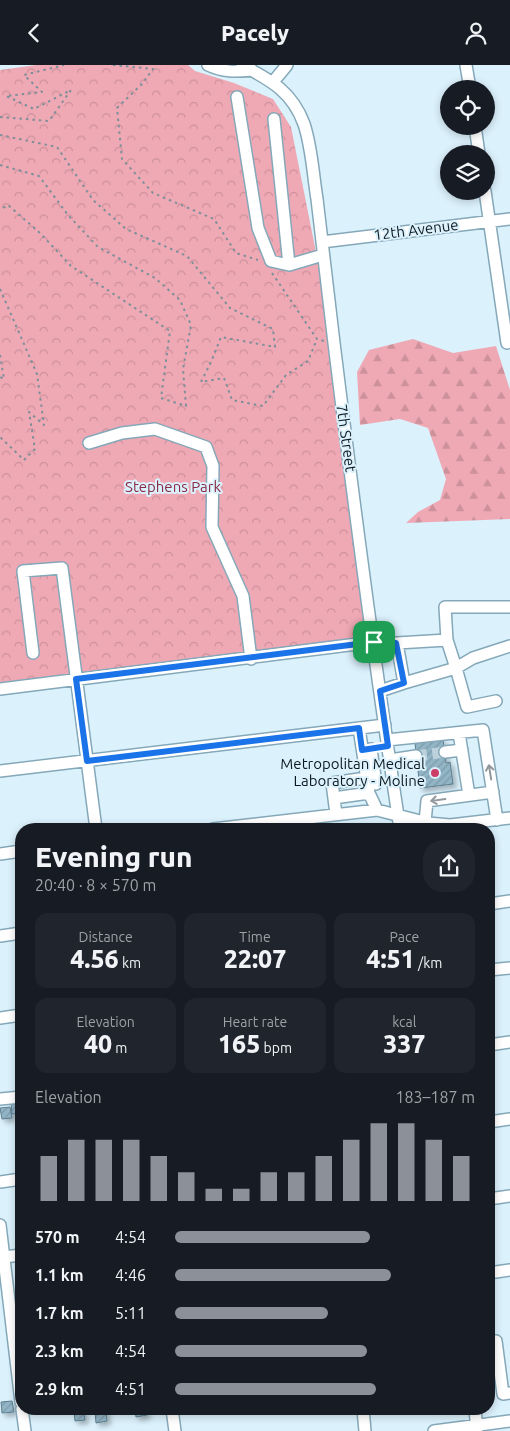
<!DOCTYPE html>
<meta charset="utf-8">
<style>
:root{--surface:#171b24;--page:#20242c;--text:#f1f3f6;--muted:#9ea1a6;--accent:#8c9099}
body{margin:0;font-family:Ubuntu,sans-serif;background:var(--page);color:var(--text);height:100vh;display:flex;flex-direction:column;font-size:19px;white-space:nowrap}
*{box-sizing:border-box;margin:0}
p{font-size:16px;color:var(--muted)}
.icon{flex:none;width:28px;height:28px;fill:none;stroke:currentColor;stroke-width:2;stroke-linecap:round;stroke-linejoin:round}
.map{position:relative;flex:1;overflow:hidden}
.drawer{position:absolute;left:15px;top:758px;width:480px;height:592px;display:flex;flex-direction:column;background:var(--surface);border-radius:20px;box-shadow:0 2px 8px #0003}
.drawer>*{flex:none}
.fabs{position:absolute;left:440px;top:15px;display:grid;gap:10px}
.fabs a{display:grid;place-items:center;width:55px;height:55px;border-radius:50%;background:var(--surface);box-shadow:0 2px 8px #0003;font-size:25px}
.pin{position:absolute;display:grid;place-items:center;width:42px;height:42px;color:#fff;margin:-21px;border-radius:10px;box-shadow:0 2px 8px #0006}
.round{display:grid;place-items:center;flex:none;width:52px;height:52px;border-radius:20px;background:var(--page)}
.overview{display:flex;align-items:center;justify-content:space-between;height:85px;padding:0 20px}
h1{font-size:28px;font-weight:800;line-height:38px}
.metrics{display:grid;grid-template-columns:repeat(3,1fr);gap:8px;height:85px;padding:5px 20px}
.metrics div{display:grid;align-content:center;border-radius:12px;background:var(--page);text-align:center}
.metrics b{font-size:25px;font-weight:800}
.metrics small{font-size:14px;font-weight:400}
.metrics p{font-size:14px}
.chart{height:140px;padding:10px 20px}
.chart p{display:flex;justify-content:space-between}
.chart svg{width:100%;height:90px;margin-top:5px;stroke:var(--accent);stroke-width:6}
ul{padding:0 20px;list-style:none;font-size:16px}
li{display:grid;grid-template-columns:80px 60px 1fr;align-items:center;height:38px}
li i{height:12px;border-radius:6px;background:var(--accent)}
header{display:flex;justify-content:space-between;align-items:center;height:65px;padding:0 20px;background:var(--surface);font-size:22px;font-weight:800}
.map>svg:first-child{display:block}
</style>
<header><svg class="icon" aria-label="back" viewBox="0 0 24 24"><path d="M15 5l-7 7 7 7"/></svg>Pacely<svg class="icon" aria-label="person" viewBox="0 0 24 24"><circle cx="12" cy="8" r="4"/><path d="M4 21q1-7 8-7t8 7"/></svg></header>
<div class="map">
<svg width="510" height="1366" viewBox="0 0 510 1366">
<defs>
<pattern id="forest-firs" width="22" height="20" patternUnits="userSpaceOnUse" patternTransform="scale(1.25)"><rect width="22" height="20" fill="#efa9b5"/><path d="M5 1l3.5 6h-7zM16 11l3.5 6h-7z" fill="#cc919b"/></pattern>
<pattern id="park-crowns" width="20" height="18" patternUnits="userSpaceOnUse" patternTransform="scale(1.25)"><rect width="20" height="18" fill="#efa9b5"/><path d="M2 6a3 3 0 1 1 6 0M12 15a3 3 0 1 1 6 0" fill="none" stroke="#cc919b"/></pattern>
<pattern id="building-hatch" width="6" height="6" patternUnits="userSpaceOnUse" patternTransform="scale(1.25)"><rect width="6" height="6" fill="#92b5c6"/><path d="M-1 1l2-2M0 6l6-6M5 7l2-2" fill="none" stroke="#7d9baa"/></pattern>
<filter id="shadow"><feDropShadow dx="3.5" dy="3.5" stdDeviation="2.5" flood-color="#0004"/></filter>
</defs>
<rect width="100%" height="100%" fill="#dbf1fc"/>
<path fill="url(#forest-firs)" d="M413 274 453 288 496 281 510 325V454L406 458 418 447 440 435 446 414 428 363 400 354 360 360 357 307 369 285Z"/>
<path fill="url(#park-crowns)" d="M36 0H188L195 6 234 18 273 34 291 62 319 202 365 560C365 568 360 572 353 576L0 619V5Z"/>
<path fill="url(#building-hatch)" stroke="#5d7f8f" filter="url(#shadow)" d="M443 674 446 698 450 697 453 719 420 723 415 678Z
M21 1037V1048L12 1049 11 1038Z
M10 1042 12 1053 2 1054 0 1043Z
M12 1336 14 1347 2 1348 1 1337Z
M83 1344 85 1355 75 1356 74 1345Z
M135 1344H146L147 1350 136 1352Z
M106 1345 107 1356 96 1358 95 1346Z"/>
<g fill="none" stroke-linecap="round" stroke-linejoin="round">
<path stroke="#bcd1db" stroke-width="11" stroke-dasharray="11 5.5" stroke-linecap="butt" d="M416 691 445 687"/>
<defs>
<path id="minor" d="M208 0C223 7 235 7 252 5
M242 0C270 15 292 26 304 59 312 83 313 110 317 134 323 182 328 230 334 278 354 440 375 602 400 764
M466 0 470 24
M273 17 287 0
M237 32 258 163 271 196 289 200 323 190
M274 54 289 200
M475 61 479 89
M485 126 507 278
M322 177 510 154
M89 378 122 368 155 364 206 382 213 401 212 462 243 531 251 594
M510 542H445L447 575 456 603 473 593 510 581
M33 588 23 506 62 503 96 764
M404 618 456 603 467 642 496 636
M0 624 373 577 397 578 447 575
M380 626 404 618 397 578
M359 663 369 728 377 745
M459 668 469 730
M387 675 483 665 497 755
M371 684 376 719
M445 687 462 685
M390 695 416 691
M0 706 385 660
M334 733 369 728
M336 749 332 718 366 713
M425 757 427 736 493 727
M213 764 377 745 428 758 450 760 510 753
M0 789 21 786
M489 839 510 836
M0 871 21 868
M489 905 510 903
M0 953 21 950
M489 980 510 977
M0 1034 21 1032
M489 1057 510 1054
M0 1117 21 1114
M489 1134 510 1131
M0 1160 21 1337
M4 1192 21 1190
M489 1208 510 1205
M489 1277 496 1276 503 1329 510 1328
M22 1344 25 1366
M172 1344 175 1366
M363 1344 365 1366
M475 1344 477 1366
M434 1366 510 1356"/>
</defs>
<use href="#minor" stroke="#85a8b9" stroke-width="14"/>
<path stroke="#7d8f99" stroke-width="2" stroke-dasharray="2.5 4" stroke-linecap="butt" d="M113 0 153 4 142 19 117 43 122 94 153 128 214 154 236 188 258 195
M0 52 49 56 71 25 34 44 6 31 42 27 24 10 64 0
M0 70 57 82 93 135 126 164 187 191 230 243 273 264 275 282 221 272 211 297 201 317 224 313 232 335 263 341 286 310 308 296 317 274
M0 100 39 111 68 150 98 182 155 213 180 235 191 260 183 304 186 341 161 333 170 266 71 201 40 168 8 140 0 145
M272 208 317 274 324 276
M0 224 37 309 44 360 29 347 35 384 24 395 0 372
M0 290 4 314 0 312"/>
<use href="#minor" stroke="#fff" stroke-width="11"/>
</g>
<defs><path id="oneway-shaft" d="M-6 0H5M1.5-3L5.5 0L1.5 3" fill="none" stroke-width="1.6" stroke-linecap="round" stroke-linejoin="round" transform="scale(1.25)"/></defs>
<g stroke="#92989b">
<use href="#oneway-shaft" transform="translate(490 707) rotate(-99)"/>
<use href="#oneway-shaft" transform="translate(438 735) rotate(172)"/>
</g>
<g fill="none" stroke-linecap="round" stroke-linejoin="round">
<defs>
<path id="route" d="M374 577 396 578 404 618 380 626 388 681 362 685 359 663 87 696 76 614Z"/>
</defs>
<use href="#route" stroke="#fff" stroke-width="10"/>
<use href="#route" stroke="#1a73e8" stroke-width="6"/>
</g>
<circle fill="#cc3d67" stroke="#dbf1fc" stroke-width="2" cx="435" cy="708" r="5"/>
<g text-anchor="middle" stroke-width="4" stroke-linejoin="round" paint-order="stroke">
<g font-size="15" fill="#0d1a21" stroke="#dbf1fc">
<text transform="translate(416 165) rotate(-7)" y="5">12th Avenue</text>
<text transform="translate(346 373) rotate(82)" y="5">7th Street</text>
</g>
<g font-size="15" fill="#8a2b46" stroke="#dbf1fc">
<text x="173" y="427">Stephens Park</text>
</g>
<g font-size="15" fill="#0d1a21" stroke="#dbf1fc" text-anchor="end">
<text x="425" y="704">Metropolitan Medical<tspan x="425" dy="17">Laboratory - Moline</tspan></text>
</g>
</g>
</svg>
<div class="fabs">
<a><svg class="icon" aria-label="locate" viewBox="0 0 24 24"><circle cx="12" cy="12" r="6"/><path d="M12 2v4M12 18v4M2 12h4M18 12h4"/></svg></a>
<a><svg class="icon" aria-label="layers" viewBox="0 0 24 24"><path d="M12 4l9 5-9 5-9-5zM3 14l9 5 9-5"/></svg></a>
</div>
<div class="pin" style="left:374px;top:577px;background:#1e9e55"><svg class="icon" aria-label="arrive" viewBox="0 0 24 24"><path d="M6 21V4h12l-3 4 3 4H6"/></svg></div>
<section class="drawer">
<div class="overview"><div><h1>Evening run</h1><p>20:40 · 8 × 570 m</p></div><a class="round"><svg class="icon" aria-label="share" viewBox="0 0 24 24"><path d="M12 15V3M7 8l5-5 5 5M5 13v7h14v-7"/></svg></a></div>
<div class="metrics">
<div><p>Distance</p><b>4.56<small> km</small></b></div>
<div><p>Time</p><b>22:07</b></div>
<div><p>Pace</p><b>4:51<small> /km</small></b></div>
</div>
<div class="metrics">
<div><p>Elevation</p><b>40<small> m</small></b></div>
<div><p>Heart rate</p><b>165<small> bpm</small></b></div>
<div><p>kcal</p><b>337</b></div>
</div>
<div class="chart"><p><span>Elevation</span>183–187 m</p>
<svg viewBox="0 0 160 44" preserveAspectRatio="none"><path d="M5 44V22M15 44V14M25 44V14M35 44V14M45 44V22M55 44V30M65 44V38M75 44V38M85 44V30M95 44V30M105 44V22M115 44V14M125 44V6M135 44V6M145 44V14M155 44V22"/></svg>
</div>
<ul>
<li><b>570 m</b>4:54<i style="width:65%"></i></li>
<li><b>1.1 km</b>4:46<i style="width:72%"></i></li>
<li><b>1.7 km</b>5:11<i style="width:51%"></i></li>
<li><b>2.3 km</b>4:54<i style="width:64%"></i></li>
<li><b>2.9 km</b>4:51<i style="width:67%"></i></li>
</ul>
</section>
</div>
